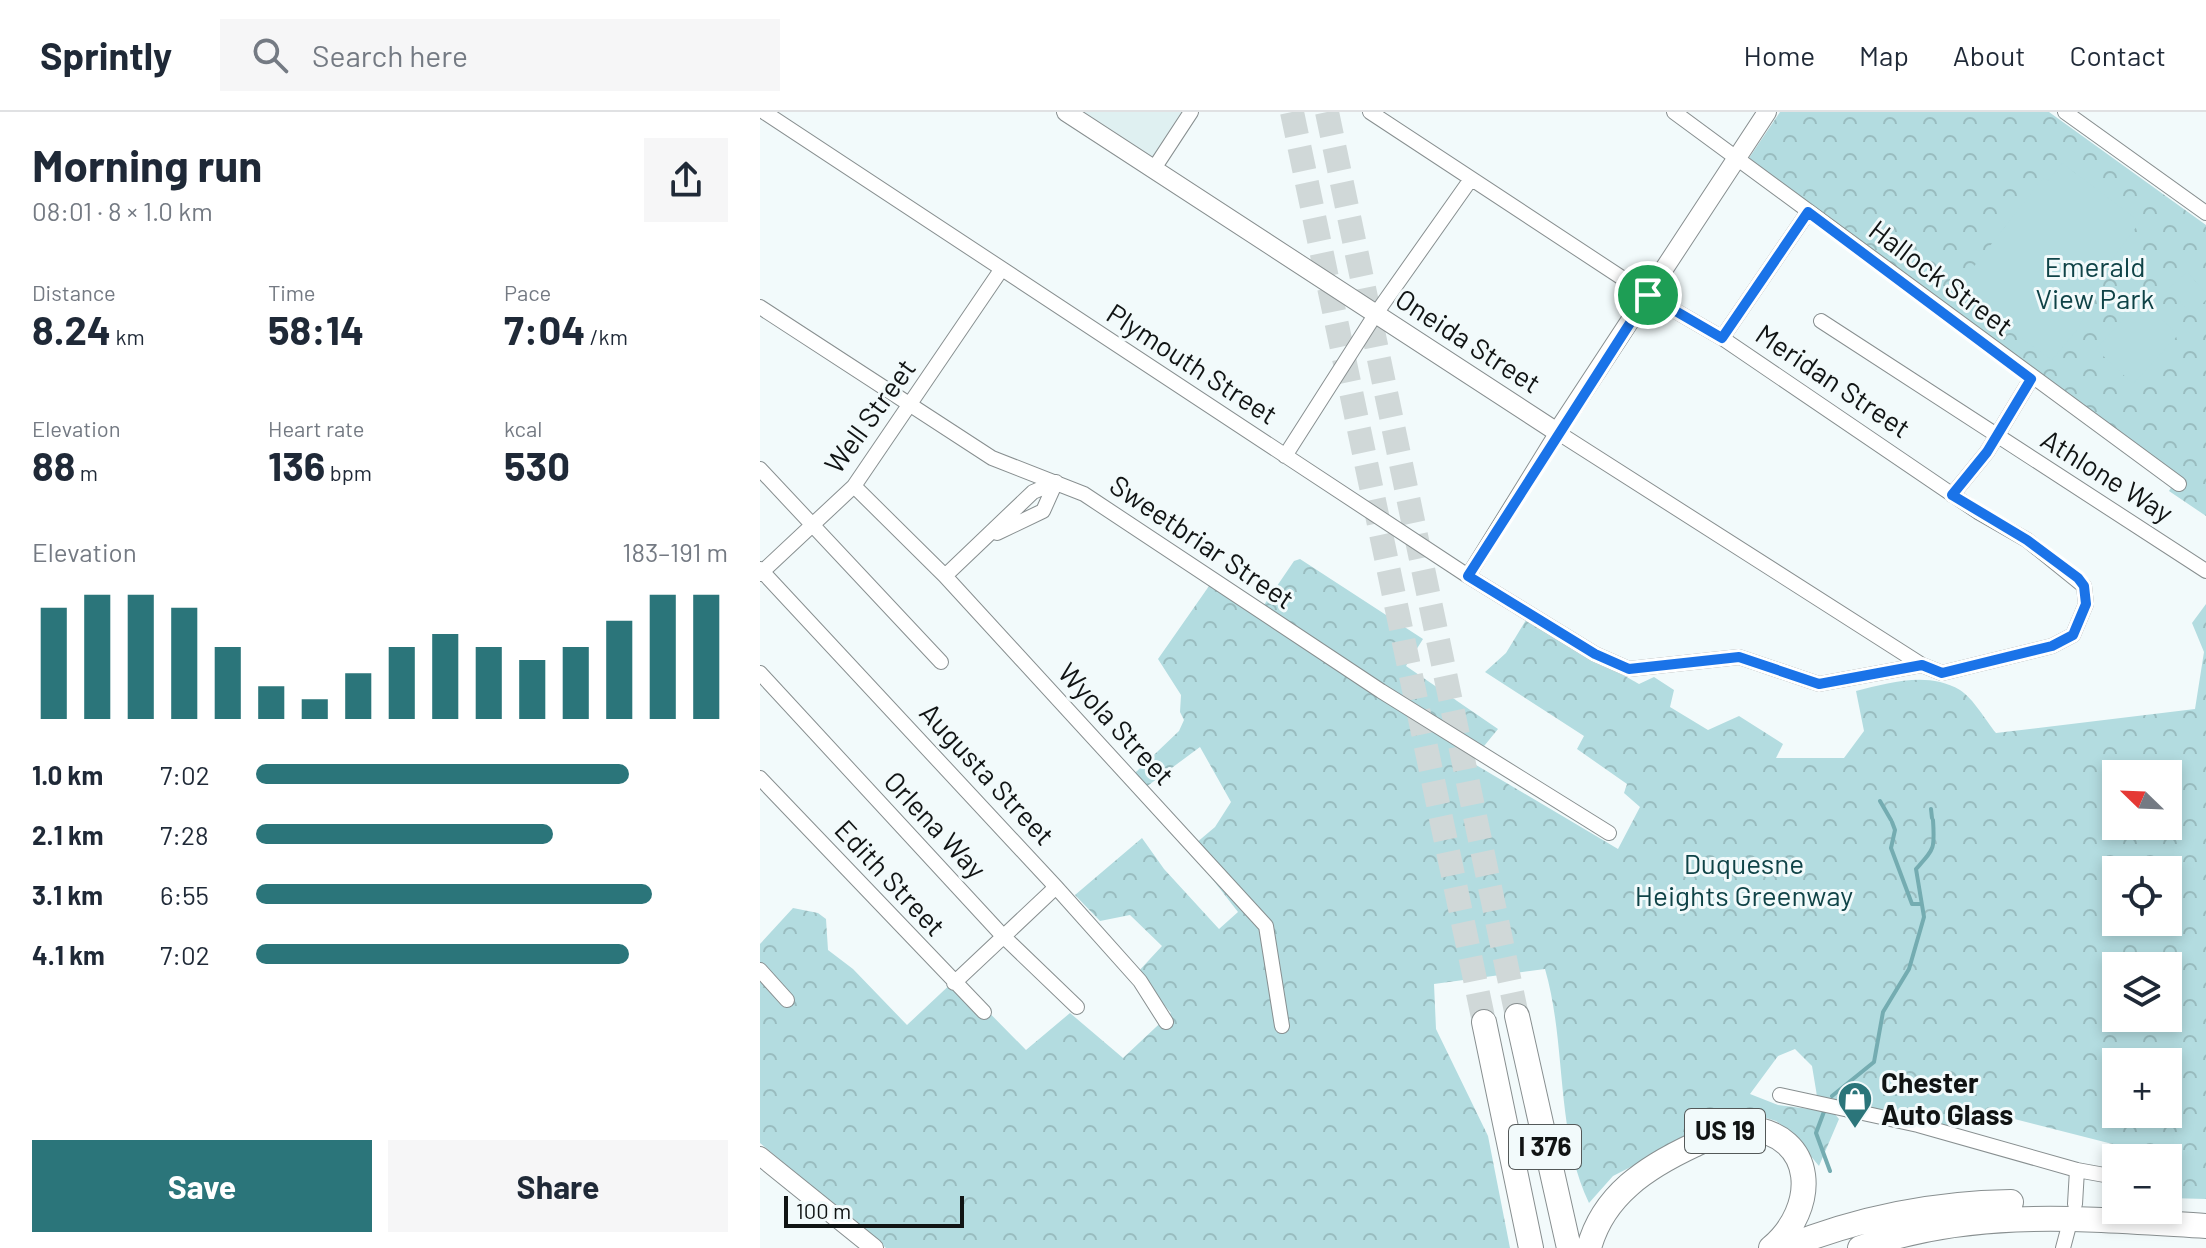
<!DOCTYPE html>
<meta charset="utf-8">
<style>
:root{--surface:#fff;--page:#f6f6f7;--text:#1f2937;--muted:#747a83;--line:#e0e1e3;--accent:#2b757a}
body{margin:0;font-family:Barlow,sans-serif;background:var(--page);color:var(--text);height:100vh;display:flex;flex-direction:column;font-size:30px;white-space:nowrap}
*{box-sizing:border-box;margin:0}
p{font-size:26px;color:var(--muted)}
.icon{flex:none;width:44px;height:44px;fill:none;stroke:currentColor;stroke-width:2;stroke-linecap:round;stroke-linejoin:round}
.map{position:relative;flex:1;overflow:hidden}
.details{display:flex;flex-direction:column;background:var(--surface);width:760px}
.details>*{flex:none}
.needle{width:52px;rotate:293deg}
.fabs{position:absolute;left:1342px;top:648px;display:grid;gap:16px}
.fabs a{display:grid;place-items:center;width:80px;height:80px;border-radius:0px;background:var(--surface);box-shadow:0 4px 12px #0003;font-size:40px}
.scale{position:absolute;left:24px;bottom:20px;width:180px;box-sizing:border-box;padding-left:8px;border:4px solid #111414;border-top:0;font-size:22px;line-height:28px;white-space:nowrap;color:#111414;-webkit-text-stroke:6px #f2fafb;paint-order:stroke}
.pin{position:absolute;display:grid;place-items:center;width:68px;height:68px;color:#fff;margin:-34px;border:4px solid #fff;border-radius:50%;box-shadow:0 2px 8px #0007}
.round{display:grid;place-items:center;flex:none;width:84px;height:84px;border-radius:0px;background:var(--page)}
.headline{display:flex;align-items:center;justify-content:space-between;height:136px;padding:0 32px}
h1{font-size:44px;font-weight:700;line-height:60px}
.stats{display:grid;grid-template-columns:repeat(3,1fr);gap:12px;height:136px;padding:8px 32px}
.stats div{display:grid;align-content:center}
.stats b{font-size:40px;font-weight:700}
.stats small{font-size:22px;font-weight:400}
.stats p{font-size:22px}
.chart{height:224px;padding:16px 32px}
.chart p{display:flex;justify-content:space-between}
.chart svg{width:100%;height:144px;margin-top:8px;stroke:var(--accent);stroke-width:6}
.primary-button{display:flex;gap:16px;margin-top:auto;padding:16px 32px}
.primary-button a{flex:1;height:92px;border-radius:0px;background:var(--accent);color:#fff;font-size:32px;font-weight:700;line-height:92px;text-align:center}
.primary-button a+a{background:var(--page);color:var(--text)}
ul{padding:0 32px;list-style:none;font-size:26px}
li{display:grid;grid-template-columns:128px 96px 1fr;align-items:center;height:60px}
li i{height:20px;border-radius:10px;background:var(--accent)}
header{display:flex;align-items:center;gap:48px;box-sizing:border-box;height:112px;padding:0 40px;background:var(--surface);border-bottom:2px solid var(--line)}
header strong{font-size:38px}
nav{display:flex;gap:44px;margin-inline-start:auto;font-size:28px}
.search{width:560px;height:72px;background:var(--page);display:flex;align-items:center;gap:20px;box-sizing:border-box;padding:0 28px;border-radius:0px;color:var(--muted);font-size:30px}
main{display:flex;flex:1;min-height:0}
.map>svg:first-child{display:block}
</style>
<header>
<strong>Sprintly</strong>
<div class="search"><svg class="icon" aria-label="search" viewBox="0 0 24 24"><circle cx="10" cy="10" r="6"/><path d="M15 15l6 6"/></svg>Search here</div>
<nav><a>Home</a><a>Map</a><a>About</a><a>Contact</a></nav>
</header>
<main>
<section class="details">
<div class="headline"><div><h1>Morning run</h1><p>08:01 · 8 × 1.0 km</p></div><a class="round"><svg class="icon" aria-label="share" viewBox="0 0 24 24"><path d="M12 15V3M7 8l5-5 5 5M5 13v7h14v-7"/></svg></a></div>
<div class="stats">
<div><p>Distance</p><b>8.24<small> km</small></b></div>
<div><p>Time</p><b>58:14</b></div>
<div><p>Pace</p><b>7:04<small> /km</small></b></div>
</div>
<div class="stats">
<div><p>Elevation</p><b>88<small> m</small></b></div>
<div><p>Heart rate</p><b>136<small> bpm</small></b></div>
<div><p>kcal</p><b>530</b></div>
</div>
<div class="chart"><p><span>Elevation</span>183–191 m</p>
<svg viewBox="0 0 160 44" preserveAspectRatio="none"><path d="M5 44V10M15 44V6M25 44V6M35 44V10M45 44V22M55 44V34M65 44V38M75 44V30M85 44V22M95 44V18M105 44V22M115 44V26M125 44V22M135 44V14M145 44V6M155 44V6"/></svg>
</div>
<ul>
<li><b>1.0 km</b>7:02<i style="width:79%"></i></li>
<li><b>2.1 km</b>7:28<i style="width:63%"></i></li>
<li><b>3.1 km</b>6:55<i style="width:84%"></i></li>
<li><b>4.1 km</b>7:02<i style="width:79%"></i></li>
</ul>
<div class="primary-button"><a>Save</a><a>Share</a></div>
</section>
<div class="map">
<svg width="1446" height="1136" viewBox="0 0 1446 1136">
<defs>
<pattern id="forest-crowns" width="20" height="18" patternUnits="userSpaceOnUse" patternTransform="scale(2)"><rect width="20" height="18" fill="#b3dce0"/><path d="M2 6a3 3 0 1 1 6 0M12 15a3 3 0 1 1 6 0" fill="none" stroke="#99bcbf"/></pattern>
</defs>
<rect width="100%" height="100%" fill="#f2fafb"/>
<path fill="#dff0f1" d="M324 0H423L394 46Z"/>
<path fill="url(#forest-crowns)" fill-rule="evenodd" d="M1020 0H1289L1446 113V404L1409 379 1418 364 989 46Z
M540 447 663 527 646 554 738 617 711 650 858 737 880 695 864 681 867 672 817 637 824 624 725 560 746 541 766 508 879 572 894 565 914 578 910 595 948 618 979 604 1023 632 1016 646H1084L1104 619 1096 579C1130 571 1167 559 1200 578 1213 586 1226 609 1236 621L1435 597 1444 540 1432 511 1446 492V1087L1408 1086V1046H1372V1037L1223 999 1219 1016 1198 1011 1196 1016 1057 984 1052 954 1035 937 1018 944 990 982 1018 993 1073 1000 1079 1007 1059 1054 1030 1019 1016 1009 996 1003 969 1005 853 1064 829 1091C795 1019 807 933 785 857L674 872 676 917 728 1024 750 1136H126L0 1031V832L33 796 58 801 66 807 68 838 93 857 147 913 196 867 266 938 310 901 363 946 411 901 377 861 402 834 370 803 340 809 315 783 382 726 404 757 459 817 478 800 429 737 455 715 471 690 440 635 386 675 374 662 419 619 424 608 420 600 421 583 398 547 456 464 504 493 534 449ZM1356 662H1408V714H1356ZM1356 758H1408V810H1356ZM1356 854H1408V906H1356ZM1356 950H1408V1002H1356Z"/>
<path fill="#b3dce0" d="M1302 51 1380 110 1341 162 1336 181 1317 218 1292 248 1205 186 1201 171 1283 66 1288 69Z
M1427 160 1446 181V188L1432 202 1408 177Z
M1381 188 1418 223 1373 272 1336 237Z"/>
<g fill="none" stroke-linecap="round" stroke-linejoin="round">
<path stroke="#74acb1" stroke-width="4" d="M1120 689 1131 708
M1171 697 1172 706
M1132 710 1135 718 1131 736 1152 792H1160
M1072 984 1114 950 1123 900 1149 857 1164 805 1156 757C1174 737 1175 738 1173 708
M1065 997 1056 1021 1070 1059"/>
<path stroke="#d0d8d8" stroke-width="24" stroke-dasharray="24 12" stroke-linecap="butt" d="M532 0 724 910
M567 0 757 904"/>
<defs>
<path id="street" d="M4 0 708 464 835 542 869 557 979 545 1059 572 1162 553 1182 561 1292 534 1313 523 1326 492 1324 474 1267 428 1218 400 962 226 888 183 610 0
M914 0 1419 372
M1305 0 1446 101
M393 58 431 0
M0 195 232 346 324 382 621 579 849 721
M1061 209 1446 459
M962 226 1048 100
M525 344 615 203 711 67
M0 357 181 550
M94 374 185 464 506 814 522 914
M1192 383 1227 340 1271 267
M237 421 283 399 296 370
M0 457 296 775 380 869 406 910
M0 462 94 374 241 158
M185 464 273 380 296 370
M708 464 797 320 1162 553
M0 561 242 823 317 895
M0 666 224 900
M0 858 27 888
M194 871 296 775
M1020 983 1158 1013 1317 1058 1350 1064
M1315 1092 1317 1058
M1303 1136 1311 1106"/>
<path id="secondary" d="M306 0 797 320 1007 0
M0 1044 114 1136"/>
<path id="highway" d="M757 904 809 1136
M724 910 771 1136
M829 1136C843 1083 887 1055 934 1033 950 1025 967 1015 986 1016 1058 1022 1058 1097 1011 1136
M1024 1136C1098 1106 1171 1091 1251 1090
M1100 1136C1213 1095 1328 1107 1446 1114"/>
</defs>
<use href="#street" stroke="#888f90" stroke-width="16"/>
<use href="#secondary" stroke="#888f90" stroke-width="20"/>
<use href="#highway" stroke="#888f90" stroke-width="26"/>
<use href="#street" stroke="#fff" stroke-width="14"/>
<use href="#secondary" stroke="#fff" stroke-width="18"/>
<use href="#highway" stroke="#fff" stroke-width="24"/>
</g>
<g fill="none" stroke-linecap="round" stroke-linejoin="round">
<defs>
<path id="route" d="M1048 100 1271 267 1227 340 1192 383 1267 428 1318 466 1324 474 1326 492 1313 523 1292 534 1182 561 1162 553 1059 572 979 545 869 557 835 542 708 464 888 183 962 226Z"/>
</defs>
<use href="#route" stroke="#fff" stroke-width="16"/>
<use href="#route" stroke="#1a73e8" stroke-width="10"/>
</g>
<defs>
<symbol id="shop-pin" viewBox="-11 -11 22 30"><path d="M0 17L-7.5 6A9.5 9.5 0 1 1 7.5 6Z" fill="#2b757a" stroke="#f2fafb"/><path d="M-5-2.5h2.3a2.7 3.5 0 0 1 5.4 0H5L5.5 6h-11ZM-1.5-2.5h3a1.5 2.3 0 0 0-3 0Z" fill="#fff"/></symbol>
</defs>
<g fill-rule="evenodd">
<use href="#shop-pin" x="1075" y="967" width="40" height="54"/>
</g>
<g text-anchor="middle" stroke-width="6" stroke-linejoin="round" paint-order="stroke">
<g fill="#f2fafb" stroke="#545959" stroke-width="2">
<rect x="925" y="997" width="80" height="44" rx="6"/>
<rect x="749" y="1013" width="72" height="44" rx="6"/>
</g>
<g font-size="26" font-weight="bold" fill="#111414">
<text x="965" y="1028">US 19</text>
<text x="785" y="1044">I 376</text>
</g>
<g font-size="28" fill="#0f4347" stroke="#f2fafb">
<text x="1335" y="165">Emerald<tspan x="1335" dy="32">View Park</tspan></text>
<text x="984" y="762">Duquesne<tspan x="984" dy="32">Heights Greenway</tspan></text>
</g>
<g font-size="28" fill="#111414" stroke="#f2fafb">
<text transform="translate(1181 166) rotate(37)" y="10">Hallock Street</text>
<text transform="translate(708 229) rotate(33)" y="10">Oneida Street</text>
<text transform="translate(432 252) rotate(33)" y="10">Plymouth Street</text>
<text transform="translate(1073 269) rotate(34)" y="10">Meridan Street</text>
<text transform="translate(110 304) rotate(-54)" y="10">Well Street</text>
<text transform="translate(1347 364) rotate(32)" y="10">Athlone Way</text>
<text transform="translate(442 430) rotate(34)" y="10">Sweetbriar Street</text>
<text transform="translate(356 612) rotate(47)" y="10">Wyola Street</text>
<text transform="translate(227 662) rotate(47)" y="10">Augusta Street</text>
<text transform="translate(175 713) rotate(47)" y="10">Orlena Way</text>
<text transform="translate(130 766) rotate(47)" y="10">Edith Street</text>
</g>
<g font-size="28" font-weight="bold" fill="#111414" stroke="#f2fafb" text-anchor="start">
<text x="1121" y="981">Chester<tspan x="1121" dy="32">Auto Glass</tspan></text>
</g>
</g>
</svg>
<div class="fabs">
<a><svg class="needle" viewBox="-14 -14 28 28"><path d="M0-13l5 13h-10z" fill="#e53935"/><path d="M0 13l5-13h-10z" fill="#747a83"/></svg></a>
<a><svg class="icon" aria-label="locate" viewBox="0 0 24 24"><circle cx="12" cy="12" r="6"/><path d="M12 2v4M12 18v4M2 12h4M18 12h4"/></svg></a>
<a><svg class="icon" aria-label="layers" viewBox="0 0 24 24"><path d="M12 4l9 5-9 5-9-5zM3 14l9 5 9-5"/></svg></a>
<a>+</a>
<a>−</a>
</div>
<div class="scale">100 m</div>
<div class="pin" style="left:888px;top:183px;background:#1e9e55"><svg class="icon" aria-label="arrive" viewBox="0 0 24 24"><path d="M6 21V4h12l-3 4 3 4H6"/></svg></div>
</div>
</main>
